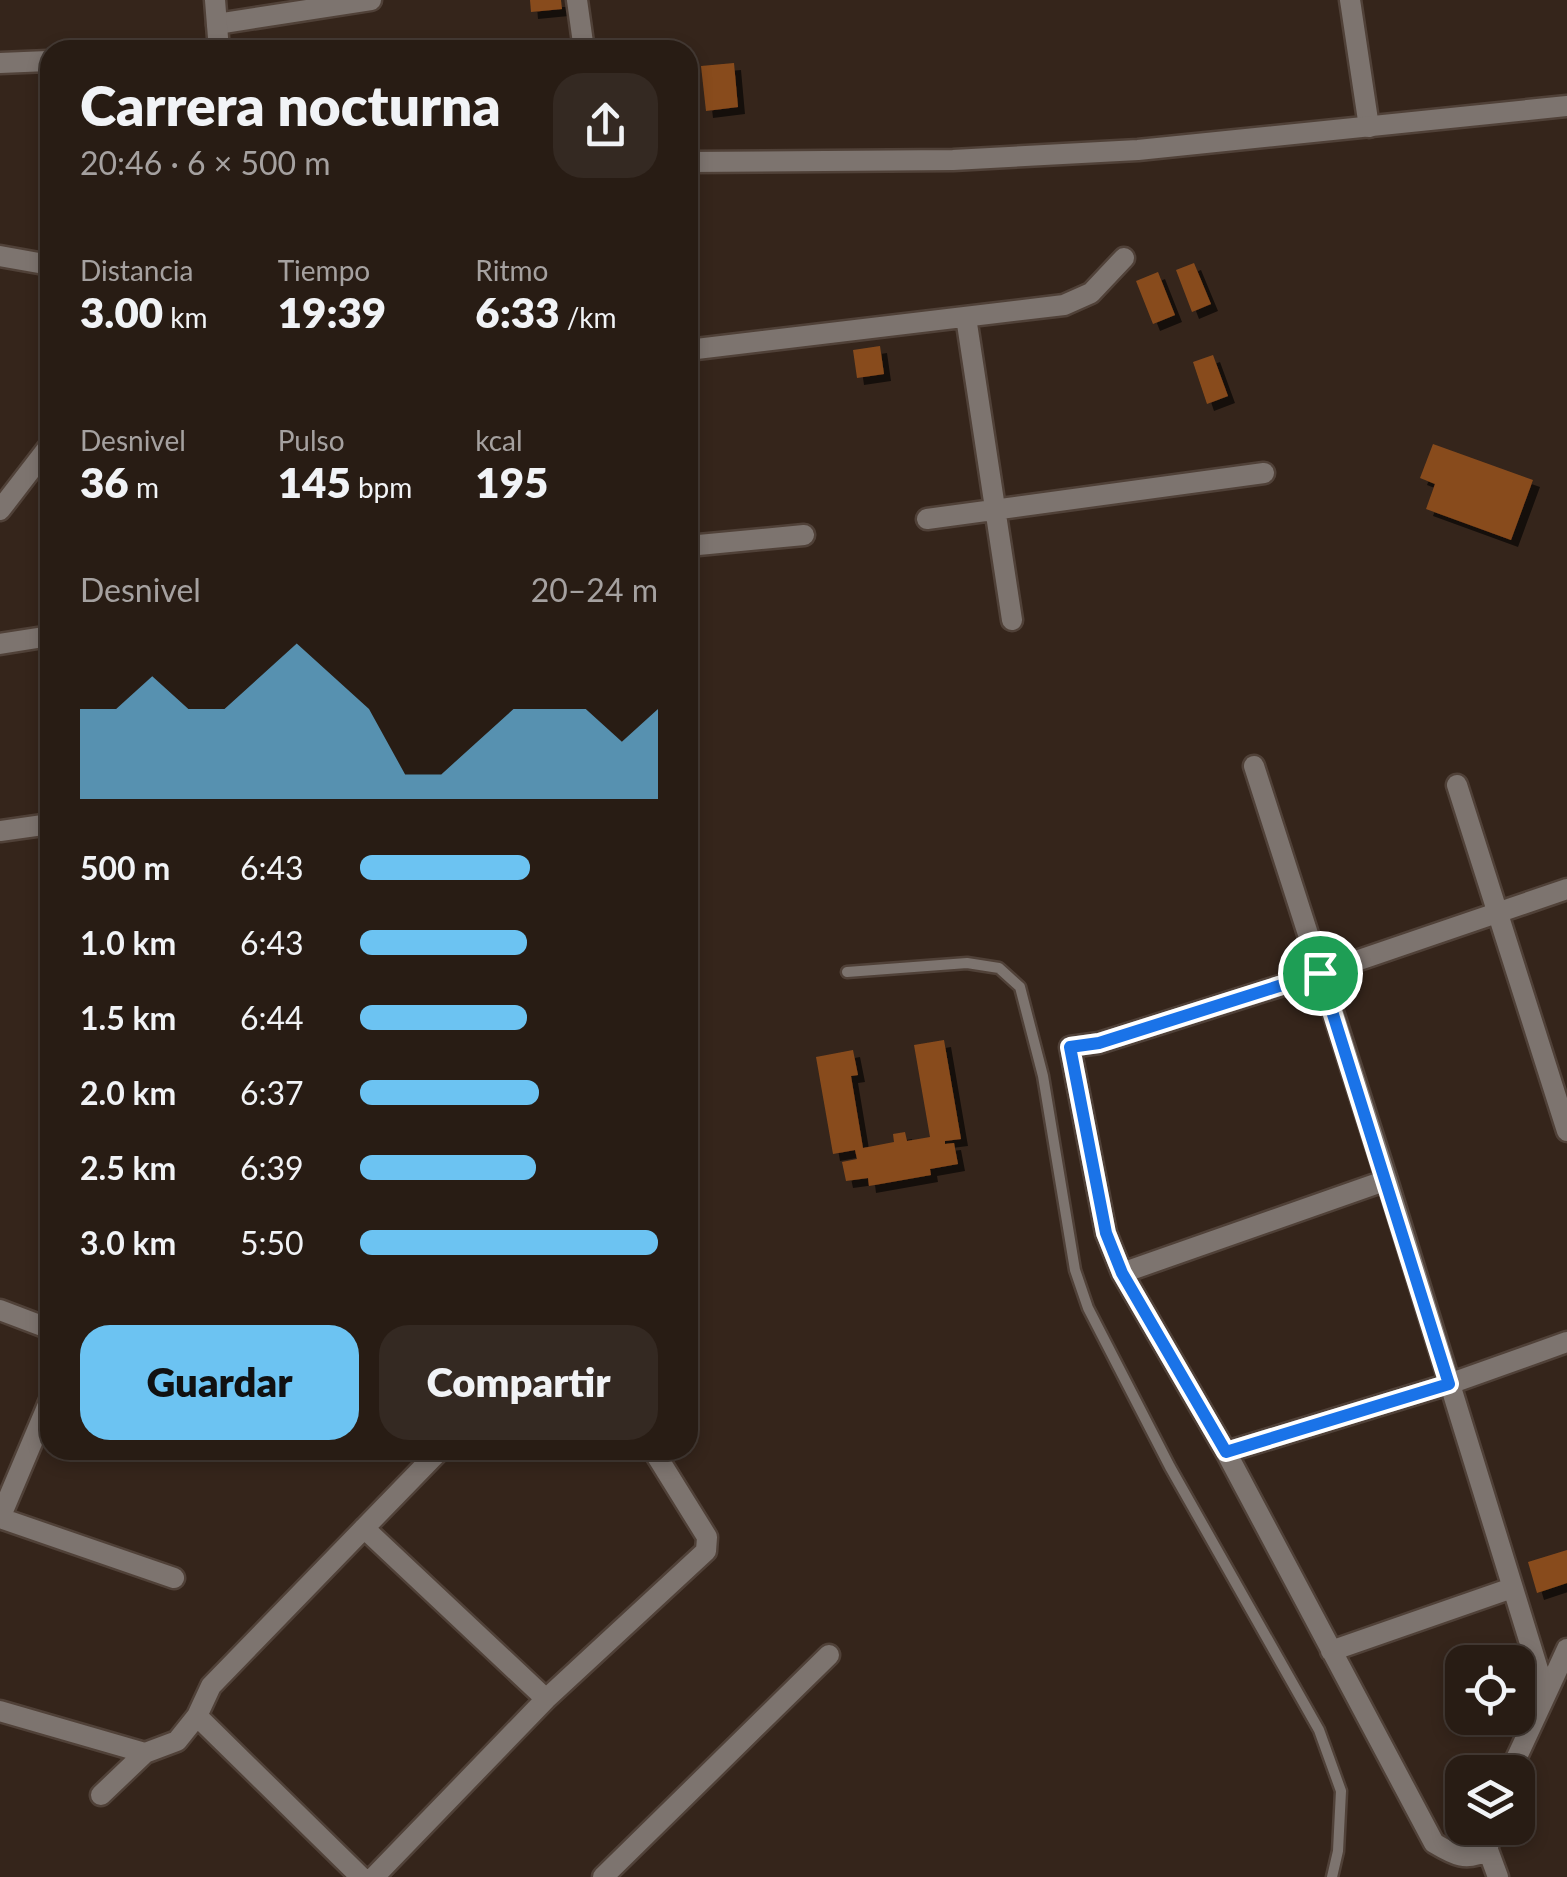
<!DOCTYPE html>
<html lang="es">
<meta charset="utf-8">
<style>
:root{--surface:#281c14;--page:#342922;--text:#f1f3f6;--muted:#a5a1a0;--line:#443a34;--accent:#6cc3f2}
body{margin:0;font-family:Lato,sans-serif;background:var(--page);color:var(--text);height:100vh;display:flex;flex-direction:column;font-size:38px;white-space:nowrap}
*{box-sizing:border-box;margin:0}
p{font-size:32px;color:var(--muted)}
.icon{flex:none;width:55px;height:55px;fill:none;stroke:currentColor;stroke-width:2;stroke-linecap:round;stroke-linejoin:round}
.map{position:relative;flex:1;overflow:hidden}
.side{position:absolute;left:40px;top:40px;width:658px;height:1420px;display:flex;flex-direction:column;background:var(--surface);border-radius:30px;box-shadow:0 5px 15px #0003,0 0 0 2px var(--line)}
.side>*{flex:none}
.controls{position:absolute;left:1445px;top:1645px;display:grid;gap:20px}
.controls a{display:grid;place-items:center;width:90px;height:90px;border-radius:20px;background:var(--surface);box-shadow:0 5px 15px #0003,0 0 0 2px var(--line);font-size:50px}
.pin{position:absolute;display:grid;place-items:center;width:85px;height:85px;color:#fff;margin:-42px;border:5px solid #fff;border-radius:50%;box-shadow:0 2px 10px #0007}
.round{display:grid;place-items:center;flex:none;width:105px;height:105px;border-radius:30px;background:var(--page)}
.overview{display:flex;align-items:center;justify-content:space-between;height:170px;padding:0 40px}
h1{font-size:55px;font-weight:800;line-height:75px}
.figures{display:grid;grid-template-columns:repeat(3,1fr);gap:15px;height:170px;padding:10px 40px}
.figures div{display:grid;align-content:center}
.figures b{font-size:42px;font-weight:800}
.figures small{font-size:28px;font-weight:400}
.figures p{font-size:28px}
.chart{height:280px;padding:20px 40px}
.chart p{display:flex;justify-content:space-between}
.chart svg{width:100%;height:180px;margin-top:10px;fill:var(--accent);opacity:.7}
.button{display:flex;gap:20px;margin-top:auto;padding:20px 40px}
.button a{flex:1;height:115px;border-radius:30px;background:var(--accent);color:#111;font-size:40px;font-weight:800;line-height:115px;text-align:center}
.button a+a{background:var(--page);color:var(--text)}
ul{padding:0 40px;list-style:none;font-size:32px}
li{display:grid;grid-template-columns:160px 120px 1fr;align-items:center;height:75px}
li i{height:25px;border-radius:12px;background:var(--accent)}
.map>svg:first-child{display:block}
</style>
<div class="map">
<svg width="1567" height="1877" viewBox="0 0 1567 1877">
<defs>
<filter id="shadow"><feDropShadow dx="7" dy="7" stdDeviation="0" flood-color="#0009"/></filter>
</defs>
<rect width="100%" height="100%" fill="#35251b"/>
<path fill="#884b1d" filter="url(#shadow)" d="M530 0H561L562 9 531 12Z
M734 63 738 107 706 111 701 66Z
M1194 263 1211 304 1192 312 1176 270Z
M1158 272 1175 315 1153 324 1136 281Z
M880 346 884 374 857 378 853 350Z
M1213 355 1228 396 1207 404 1193 362Z
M1433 444 1533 480 1511 540 1426 509 1435 484 1420 478Z
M944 1040 961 1139 945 1141V1144L954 1143 958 1164 930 1169 931 1175 869 1186 868 1178 846 1181 842 1162 857 1159 855 1150 833 1154 816 1057 853 1050 858 1075 851 1076 863 1148 894 1142 893 1134 905 1132 907 1141 930 1137 914 1045Z
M1567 1550V1583L1537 1593 1528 1562Z"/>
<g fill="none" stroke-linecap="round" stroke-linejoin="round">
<defs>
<path id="service" d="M847 972 967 963 999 968 1020 987 1043 1076 1075 1270 1088 1308 1170 1467 1319 1730 1341 1791 1338 1851 1332 1877"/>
<path id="minor" d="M577 0 584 50
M1350 0 1369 127
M217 24 371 0
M0 63 48 61
M0 256 50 265
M966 317 1012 620
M688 350 1064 305 1091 293 1124 258
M927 519 1264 473
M688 546 804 535
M0 644 50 636
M1254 766 1387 1180 1545 1692
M1457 785 1567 1131
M0 831 50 824
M1122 1273 1387 1180
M0 1310 50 1329
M1226 1452 1449 1384 1567 1342
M0 1518 174 1578
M0 1518 50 1400
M364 1528 546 1699
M1331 1651 1512 1588
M0 1711 145 1753
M197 1716 361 1877
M1510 1772 1567 1649
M101 1795 145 1753 177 1741 197 1716 211 1686 440 1450
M1489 1828 1488 1850C1466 1862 1454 1855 1434 1843L1226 1452 1122 1273 1106 1233 1070 1047 1099 1043 1321 973 1567 889
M1488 1850 1498 1877
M374 1877 546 1699 706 1551 707 1537 653 1450
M603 1877 829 1655"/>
<path id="tertiary" d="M215 0 219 50
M688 162 953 160 1138 150 1567 106
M0 510 50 445"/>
</defs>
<use href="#service" stroke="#504138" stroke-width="15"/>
<use href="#minor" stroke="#504138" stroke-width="25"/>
<use href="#tertiary" stroke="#504138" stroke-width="25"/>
<use href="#service" stroke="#7d746f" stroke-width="10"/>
<use href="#minor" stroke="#7d746f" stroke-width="20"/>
<use href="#tertiary" stroke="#7d746f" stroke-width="20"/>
</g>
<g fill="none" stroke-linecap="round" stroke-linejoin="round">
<defs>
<path id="route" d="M1320 973 1449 1384 1226 1452 1122 1273 1106 1233 1070 1047 1099 1043Z"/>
</defs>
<use href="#route" stroke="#fff" stroke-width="20"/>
<use href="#route" stroke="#1a73e8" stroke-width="12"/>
</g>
</svg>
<div class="controls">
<a><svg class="icon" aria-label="locate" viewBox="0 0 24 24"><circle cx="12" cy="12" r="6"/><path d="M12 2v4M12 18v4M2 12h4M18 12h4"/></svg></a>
<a><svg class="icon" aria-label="layers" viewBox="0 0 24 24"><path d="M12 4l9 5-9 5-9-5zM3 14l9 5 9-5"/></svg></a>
</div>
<div class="pin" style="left:1320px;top:973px;background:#1e9e55"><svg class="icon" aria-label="arrive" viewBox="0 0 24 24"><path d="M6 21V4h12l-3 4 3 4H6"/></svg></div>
<section class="side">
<div class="overview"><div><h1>Carrera nocturna</h1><p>20:46 · 6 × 500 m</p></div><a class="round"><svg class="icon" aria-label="share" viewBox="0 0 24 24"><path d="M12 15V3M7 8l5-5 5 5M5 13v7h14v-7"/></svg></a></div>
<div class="figures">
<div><p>Distancia</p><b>3.00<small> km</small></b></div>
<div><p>Tiempo</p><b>19:39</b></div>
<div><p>Ritmo</p><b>6:33<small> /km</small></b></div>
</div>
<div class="figures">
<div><p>Desnivel</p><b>36<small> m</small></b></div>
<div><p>Pulso</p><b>145<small> bpm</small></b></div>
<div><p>kcal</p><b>195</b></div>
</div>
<div class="chart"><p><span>Desnivel</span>20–24 m</p>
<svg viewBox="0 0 160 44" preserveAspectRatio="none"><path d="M0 44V22L10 22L20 14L30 22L40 22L50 14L60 6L70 14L80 22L90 38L100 38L110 30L120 22L130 22L140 22L150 30L160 22V44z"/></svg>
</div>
<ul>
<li><b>500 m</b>6:43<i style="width:57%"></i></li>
<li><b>1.0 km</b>6:43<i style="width:56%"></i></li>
<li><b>1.5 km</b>6:44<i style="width:56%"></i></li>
<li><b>2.0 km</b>6:37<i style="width:60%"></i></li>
<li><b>2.5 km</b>6:39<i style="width:59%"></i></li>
<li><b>3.0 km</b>5:50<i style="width:100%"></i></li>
</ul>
<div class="button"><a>Guardar</a><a>Compartir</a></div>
</section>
</div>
